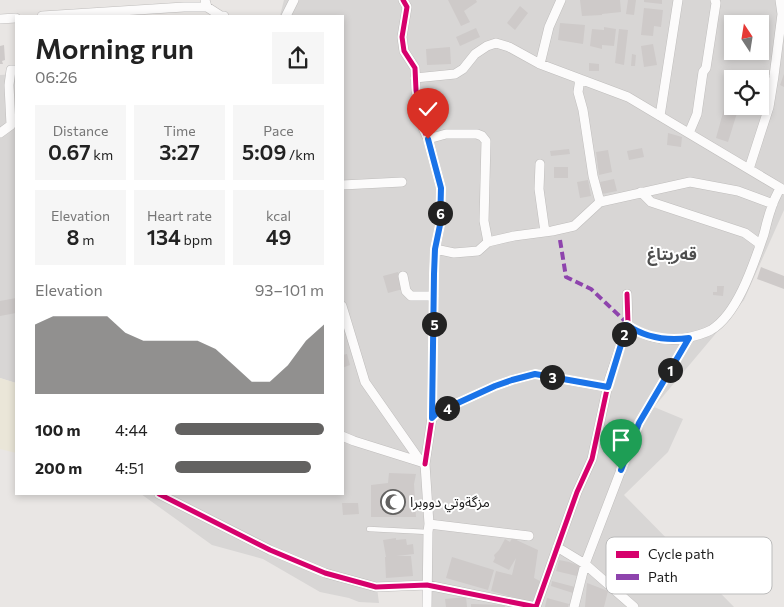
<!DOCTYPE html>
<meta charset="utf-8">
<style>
:root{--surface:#fff;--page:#f6f6f6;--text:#222;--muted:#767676;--accent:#636261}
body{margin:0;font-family:Commissioner,"Noto Sans Arabic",sans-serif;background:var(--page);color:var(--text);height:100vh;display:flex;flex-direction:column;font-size:19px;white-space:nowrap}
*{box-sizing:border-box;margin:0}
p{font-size:16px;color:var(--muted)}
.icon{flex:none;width:28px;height:28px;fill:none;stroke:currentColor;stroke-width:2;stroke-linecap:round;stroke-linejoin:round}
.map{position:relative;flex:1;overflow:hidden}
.sheet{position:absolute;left:15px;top:15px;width:329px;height:480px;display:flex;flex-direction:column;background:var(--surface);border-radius:0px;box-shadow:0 2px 8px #0003}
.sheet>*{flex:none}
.needle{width:32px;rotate:348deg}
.buttons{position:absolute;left:724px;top:15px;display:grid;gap:10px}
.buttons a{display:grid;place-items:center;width:45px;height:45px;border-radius:0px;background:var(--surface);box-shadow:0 2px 8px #0003;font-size:25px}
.pin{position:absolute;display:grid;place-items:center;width:42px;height:42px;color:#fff;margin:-51px -21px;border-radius:50% 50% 50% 0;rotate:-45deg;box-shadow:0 0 5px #0007}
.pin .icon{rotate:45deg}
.km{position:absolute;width:25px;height:25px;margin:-12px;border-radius:50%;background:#222;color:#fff;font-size:14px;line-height:25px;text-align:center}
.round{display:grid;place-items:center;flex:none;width:52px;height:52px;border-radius:0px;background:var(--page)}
.overview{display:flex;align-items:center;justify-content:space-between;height:85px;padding:0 20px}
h1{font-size:28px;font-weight:600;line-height:38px}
.stats{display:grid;grid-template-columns:repeat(3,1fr);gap:8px;height:85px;padding:5px 20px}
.stats div{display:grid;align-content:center;border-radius:0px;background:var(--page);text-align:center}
.stats b{font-size:21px;font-weight:600}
.stats small{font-size:14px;font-weight:400}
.stats p{font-size:14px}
.chart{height:140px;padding:10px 20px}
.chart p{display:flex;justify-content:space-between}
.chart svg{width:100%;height:90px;margin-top:5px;fill:var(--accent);opacity:.7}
ul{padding:0 20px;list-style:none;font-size:16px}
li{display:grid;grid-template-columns:80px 60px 1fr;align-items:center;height:38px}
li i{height:12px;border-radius:6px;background:var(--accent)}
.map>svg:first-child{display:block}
</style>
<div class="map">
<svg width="784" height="607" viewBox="0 0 784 607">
<rect width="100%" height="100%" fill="#e9e6e4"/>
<path fill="#d8d6d5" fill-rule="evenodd" d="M284 0H784V210L744 300 654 407 683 419 668 452 624 495 734 607H428L427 586 377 588 379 603 359 602 349 598 320 592 263 559 212 545 141 494H342V16H280ZM732 24H760V51H732ZM732 79H760V106H732Z
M16 74V383L0 378V75Z"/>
<path fill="#eae6d8" d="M0 378 16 383V453L0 449Z"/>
<path fill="#cecac9" d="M448 0H476L477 2 464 11 470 22 461 26Z
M580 0H620L621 12 602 14V15L582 16Z
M628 0H636L634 15 626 14Z
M644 0H662V4L644 2Z
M520 6 528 13 515 30 507 23Z
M644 8 663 10 661 27 654 26 653 36 641 35Z
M560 23 585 25 583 44 558 40Z
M604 27 616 29 614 46 602 45V49L590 46 592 29 604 30Z
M476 28 480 37 460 46 456 37Z
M619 29 628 30 624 65 615 63Z
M653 44 657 65 644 67 641 46Z
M4 45 5 60 2 61 3 64H0V46Z
M450 47 451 64 427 65 426 49Z
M632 54 636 55 635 66H631Z
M589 63 599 64V71H589Z
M784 74V87L780 85Z
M724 109 737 113 728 142 716 138Z
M668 133 682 137 681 147 667 145Z
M642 148 644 157 629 160 627 151Z
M569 149 570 154 551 156 550 151Z
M608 150 612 172 599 175 596 152Z
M554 167H568V178H554Z
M614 179 617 191 602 194 600 182Z
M588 180 591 196 580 198 577 182Z
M761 267 784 276V289L757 279Z
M398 272 403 289 388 293 383 276Z
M717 286H724L723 296 713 295V292H717Z
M16 298V313L0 316V301Z
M347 354 350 365 342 368V355Z
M389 473 416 474 414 484 416 517H371V485L388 483Z
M342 503H358L359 514 343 515Z
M396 538V540L406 539 407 545 413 544 414 554 396 556H411L413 576 386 578 385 557H386L383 540Z
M512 538 538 550 534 578 540 581 533 603 491 591 496 571 512 575 516 558 509 570 493 562 495 558 494 555 499 550 505 539 510 542Z
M452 557 494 570 488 590 446 578Z
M559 560 569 562 580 566 577 576 556 571Z
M552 581 575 587 573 593 551 586Z
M587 583 608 591 604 607H585Z
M466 597 467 607H446L445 599Z
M547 598 569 604 568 607H545Z
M471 604 505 605V607H471Z"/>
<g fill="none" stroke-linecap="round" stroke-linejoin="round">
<defs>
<path id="lane" d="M369 529 428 532"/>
<path id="street" d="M205 0 207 7 221 16H224
M403 0 407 7 402 37 404 51 415 68 416 90 423 128 428 139 441 188 440 225 435 249 434 274 432 418 425 464
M561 0 549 27 540 64 628 97 784 190
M42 16 184 7H207
M286 16 294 0
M0 19 16 18
M415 78 455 74 463 69 475 54 487 46 496 43 509 47 540 64
M580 79 578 92 583 110 593 176 600 202 690 182 738 191 773 204
M660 116 678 0
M0 133 11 125 9 85 11 70H16
M689 133 697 114 703 72 706 68 716 3 715 0
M428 139 446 134H477L482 136 486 141 484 221 488 242
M540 164 539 189 545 232
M749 169 769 107 774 76 782 14 780 0
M342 185 402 182
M641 192 651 202 745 233 760 244
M435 249 454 253 478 251 488 242 514 236 552 231 574 226 600 202
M403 276 406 291 411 296H434
M342 306 365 382 421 462 425 464 429 524 428 532 427 607
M627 325C643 336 662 341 681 339 691 337 702 335 711 330 738 314 754 263 764 234 766 226 768 217 771 209 773 201 777 195 780 188
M432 418 438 412 495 386 512 380 535 374 607 387
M342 436 354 441 421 462
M159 494 270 550 325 573 376 587 427 585 536 607 577 492 592 459 609 380 628 324 627 294
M429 524 529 536
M557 547 585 564 634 607
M574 607 585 564 639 423 689 338"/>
</defs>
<use href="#lane" stroke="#bfbdbc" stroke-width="5.5"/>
<use href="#street" stroke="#bfbdbc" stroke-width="10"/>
<use href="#lane" stroke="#fcfbfb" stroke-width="4.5"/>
<use href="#street" stroke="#fcfbfb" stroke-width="9"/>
<path stroke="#8e44ad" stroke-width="4" stroke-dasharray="8 4" stroke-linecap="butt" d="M560 240 566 277 591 289 628 324"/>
<defs>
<path id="cycleway" d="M403 0 407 7 402 37 404 51 415 68 416 90 423 128 428 139 441 188 440 225 435 249 434 274 432 418 425 464
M159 494 270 550 325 573 376 587 427 585 536 607 577 492 592 459 609 380 628 324 627 294"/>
</defs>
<use href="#cycleway" stroke="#fff" stroke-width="8"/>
<use href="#cycleway" stroke="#d6006c" stroke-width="5"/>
</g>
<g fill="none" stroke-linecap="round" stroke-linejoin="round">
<defs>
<path id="route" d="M428 139 441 188 440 225 435 249 434 274 432 418 438 412 495 386 512 380 535 374 608 387 627 325C646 338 667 341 689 338L639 423 621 470"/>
</defs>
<use href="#route" stroke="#fff" stroke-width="10"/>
<use href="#route" stroke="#1a73e8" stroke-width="6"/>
</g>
<defs>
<symbol id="mosque-ring" viewBox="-11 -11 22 22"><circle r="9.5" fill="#fff" stroke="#636261" stroke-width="1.5"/><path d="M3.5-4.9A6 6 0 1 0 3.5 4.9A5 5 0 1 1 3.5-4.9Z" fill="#636261"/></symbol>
</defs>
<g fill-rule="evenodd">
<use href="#mosque-ring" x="379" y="488" width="28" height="28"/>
</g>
<g text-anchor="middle" stroke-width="4" stroke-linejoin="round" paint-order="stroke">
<g font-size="14" fill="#1b1b1b" stroke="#fff" text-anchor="start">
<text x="410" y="507">مزگةوتي دووبرا</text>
</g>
<g font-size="16" font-weight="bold" fill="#4e4e4e" stroke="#fff">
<text x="672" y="260">قەریتاغ</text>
</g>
</g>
<rect x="606" y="537" width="166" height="57" rx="8" fill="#fff" stroke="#bbb" stroke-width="1"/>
<rect x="616" y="551" width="23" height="7" fill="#d6006c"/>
<rect x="616" y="574" width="23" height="6" fill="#8e44ad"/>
<g font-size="14" fill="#1b1b1b">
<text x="648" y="559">Cycle path</text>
<text x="648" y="582">Path</text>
</g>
</svg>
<div class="buttons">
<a><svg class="needle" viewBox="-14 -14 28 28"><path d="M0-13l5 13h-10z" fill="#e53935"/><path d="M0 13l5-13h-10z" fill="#767676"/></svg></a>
<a><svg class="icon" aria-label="locate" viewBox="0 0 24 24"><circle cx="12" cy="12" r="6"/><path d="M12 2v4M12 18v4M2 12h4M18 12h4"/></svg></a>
</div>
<div class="pin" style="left:621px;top:470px;background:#1e9e55"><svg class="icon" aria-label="arrive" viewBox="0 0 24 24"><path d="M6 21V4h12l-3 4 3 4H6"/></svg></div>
<div class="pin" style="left:428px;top:139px;background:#d93025"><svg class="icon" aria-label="check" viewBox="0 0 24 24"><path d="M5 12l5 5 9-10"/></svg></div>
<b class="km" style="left:670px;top:370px">1</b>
<b class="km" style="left:624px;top:334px">2</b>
<b class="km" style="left:552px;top:377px">3</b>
<b class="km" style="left:447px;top:408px">4</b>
<b class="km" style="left:434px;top:324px">5</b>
<b class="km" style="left:440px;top:213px">6</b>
<section class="sheet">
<div class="overview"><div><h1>Morning run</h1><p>06:26</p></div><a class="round"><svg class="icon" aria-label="share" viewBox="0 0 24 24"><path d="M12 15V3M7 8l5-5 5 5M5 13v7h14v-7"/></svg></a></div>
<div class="stats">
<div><p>Distance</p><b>0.67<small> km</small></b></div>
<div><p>Time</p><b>3:27</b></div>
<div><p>Pace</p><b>5:09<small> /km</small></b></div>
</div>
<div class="stats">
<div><p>Elevation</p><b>8<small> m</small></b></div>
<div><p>Heart rate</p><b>134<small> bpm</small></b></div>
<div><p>kcal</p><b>49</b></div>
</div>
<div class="chart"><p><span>Elevation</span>93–101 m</p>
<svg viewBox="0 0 160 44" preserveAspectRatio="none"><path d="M0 44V10L10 6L20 6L30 6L40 6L50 14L60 18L70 18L80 18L90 18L100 22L110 30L120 38L130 38L140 30L150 18L160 10V44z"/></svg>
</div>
<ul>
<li><b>100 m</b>4:44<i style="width:100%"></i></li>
<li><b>200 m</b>4:51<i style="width:91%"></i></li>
</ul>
</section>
</div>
